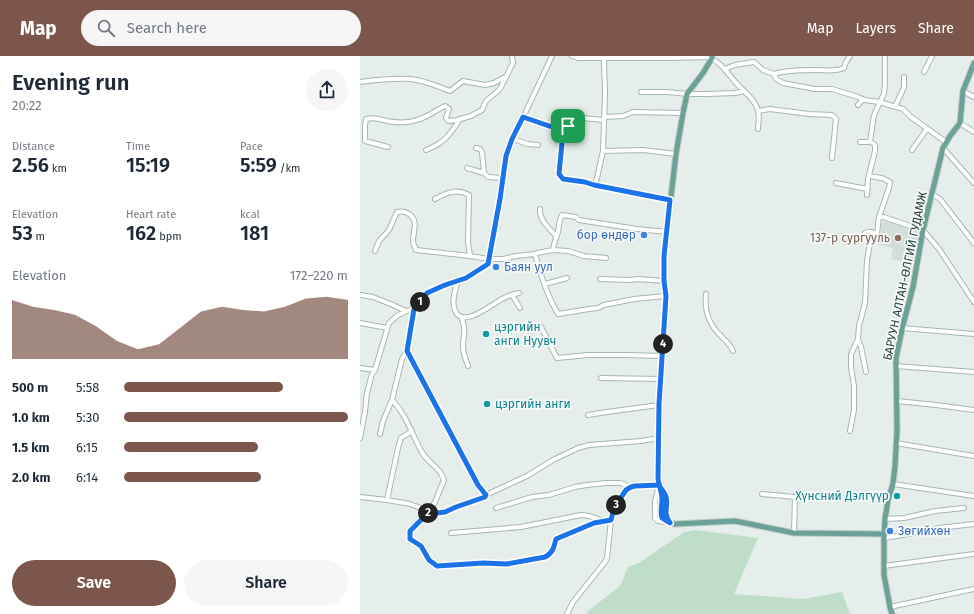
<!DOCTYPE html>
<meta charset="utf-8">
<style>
:root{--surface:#fff;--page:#f6f6f7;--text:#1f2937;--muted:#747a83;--accent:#7c564a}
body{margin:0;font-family:"Fira Sans",sans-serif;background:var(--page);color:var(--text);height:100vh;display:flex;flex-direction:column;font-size:15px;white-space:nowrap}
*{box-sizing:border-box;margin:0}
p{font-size:13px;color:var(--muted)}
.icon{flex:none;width:22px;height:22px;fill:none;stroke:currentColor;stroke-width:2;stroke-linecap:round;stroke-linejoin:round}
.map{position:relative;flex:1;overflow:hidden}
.details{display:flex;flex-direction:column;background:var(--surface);width:360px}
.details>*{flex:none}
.pin{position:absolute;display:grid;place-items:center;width:34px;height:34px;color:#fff;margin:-17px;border-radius:8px;box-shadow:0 2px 6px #0006}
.km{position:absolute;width:20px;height:20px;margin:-10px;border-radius:50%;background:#222;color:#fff;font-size:11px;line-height:20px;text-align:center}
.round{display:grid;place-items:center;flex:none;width:42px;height:42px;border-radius:21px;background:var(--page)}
.overview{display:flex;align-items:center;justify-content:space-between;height:68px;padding:0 12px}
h1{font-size:22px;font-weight:600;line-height:30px}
.stats{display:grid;grid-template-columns:repeat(3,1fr);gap:6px;height:68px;padding:4px 12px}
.stats div{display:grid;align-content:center}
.stats b{font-size:20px;font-weight:600}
.stats small{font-size:11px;font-weight:400}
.stats p{font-size:11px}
.chart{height:112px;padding:8px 12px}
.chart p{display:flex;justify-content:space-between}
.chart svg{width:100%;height:72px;margin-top:4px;fill:var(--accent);opacity:.7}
.button{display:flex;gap:8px;margin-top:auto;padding:8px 12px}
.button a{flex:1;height:46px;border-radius:24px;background:var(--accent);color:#fff;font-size:16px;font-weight:600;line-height:46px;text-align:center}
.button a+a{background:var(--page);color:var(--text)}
ul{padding:0 12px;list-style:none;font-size:13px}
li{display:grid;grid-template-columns:64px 48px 1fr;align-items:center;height:30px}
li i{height:10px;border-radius:5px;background:var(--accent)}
header{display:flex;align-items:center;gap:24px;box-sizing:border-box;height:56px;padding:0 20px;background:var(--accent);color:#fff}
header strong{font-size:19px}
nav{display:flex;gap:22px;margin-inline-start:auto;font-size:14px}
.search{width:280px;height:36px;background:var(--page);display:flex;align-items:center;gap:10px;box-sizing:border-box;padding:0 14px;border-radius:22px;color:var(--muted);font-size:15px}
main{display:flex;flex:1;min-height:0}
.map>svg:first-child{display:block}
</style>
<header>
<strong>Map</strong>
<div class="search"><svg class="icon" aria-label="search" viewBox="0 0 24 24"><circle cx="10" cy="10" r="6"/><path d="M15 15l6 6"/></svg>Search here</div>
<nav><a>Map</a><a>Layers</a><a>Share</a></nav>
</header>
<main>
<section class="details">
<div class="overview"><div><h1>Evening run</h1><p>20:22</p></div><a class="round"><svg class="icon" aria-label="share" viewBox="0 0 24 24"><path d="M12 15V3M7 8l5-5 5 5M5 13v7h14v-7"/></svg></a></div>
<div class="stats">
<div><p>Distance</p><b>2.56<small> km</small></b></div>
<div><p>Time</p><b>15:19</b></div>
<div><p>Pace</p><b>5:59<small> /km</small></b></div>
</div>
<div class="stats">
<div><p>Elevation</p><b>53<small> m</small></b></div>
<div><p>Heart rate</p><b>162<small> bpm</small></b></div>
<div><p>kcal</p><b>181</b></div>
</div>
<div class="chart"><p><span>Elevation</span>172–220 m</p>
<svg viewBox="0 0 160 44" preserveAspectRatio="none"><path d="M0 44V8L10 12L20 14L30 17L40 24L50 33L60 38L70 35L80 25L90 15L100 12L110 14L120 15L130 12L140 7L150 6L160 8V44z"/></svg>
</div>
<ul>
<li><b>500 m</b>5:58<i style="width:71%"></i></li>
<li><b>1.0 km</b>5:30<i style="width:100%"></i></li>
<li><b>1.5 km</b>6:15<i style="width:60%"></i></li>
<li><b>2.0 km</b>6:14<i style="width:61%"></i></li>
</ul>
<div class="button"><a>Save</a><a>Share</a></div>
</section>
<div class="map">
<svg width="614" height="558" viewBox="0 0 614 558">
<rect width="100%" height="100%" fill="#e5eeea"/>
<path fill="#d3deda" d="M525 163 559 174 560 175 553 207 531 203 533 192 516 188 523 164Z"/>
<path fill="#bfdec9" d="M336 474 398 482 374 538 443 543 482 536 490 558H227L228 555 260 530 268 511 279 507 324 476Z"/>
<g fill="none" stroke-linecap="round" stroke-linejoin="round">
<defs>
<path id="minor" d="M212 0 218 2H313L348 1C362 6 369 20 379 30 386 37 396 45 398 55 400 60 398 68 398 73
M365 13 375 9 394 6 403 14 414 18 416 23 423 27 455 33H472L498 41 504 44 519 46 543 53 551 61 586 86
M564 16 572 0
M414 18C426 14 443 14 456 14 466 14 475 16 484 12L486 6 490 0
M0 26C15 24 35 22 50 23 64 24 77 30 90 35L103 25 125 29 134 27 145 21
M603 35 614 41
M281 36H307L327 38H346L376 37 384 35
M498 49 503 43
M535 51 544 31V21
M398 55 410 53 449 58 472 59 476 63 472 102
M163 61 189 70 202 72 208 70 211 61 244 64
M244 61 263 60 273 56 323 57
M600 67 614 76
M208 70 203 77 199 118 203 123 225 126 234 129 310 144
M153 83 168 88 178 89
M500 86H508L510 85
M28 91 5 85V69L6 63C19 60 24 66 34 66 42 67 52 66 60 63 69 60 76 54 85 50L89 53 86 62 87 64 89 65 97 64 111 60 122 54 126 45 140 33 153 7 152 0
M116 92 120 93 122 96 124 117
M583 92 614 127
M66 94C70 92 74 91 78 88 86 84 95 71 100 63
M552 94C557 86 563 80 567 72
M243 95 283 94 316 98
M107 112 124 117 128 121 142 122
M509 120 522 122 530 126 529 132 519 161H524L553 171 563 173
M476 127 507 133
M234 129 237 122 243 95 245 38 244 3
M572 138 580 143 614 187
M507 139 508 123 515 95V89L510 85C512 77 512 68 514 60 516 52 522 44 524 37 526 25 524 12 525 0
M75 143C86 137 96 132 109 139L108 186 110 200 129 203H143L156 200 175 198
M180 153C179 164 189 172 196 180
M563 174 579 193 614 246
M505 177C509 175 513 176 516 179
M193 194C194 187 196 182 198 176 199 170 199 165 202 159L216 161 219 164 277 173 307 176
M15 195 19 185 29 174 37 156C42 155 45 155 49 158 59 165 53 175 53 185 53 188 55 191 56 194L110 200
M246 202 224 200 208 195 193 194 177 197 175 198C180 217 188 241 198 258L229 253 238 252 244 249 274 243 306 240
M240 223 270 224 278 223 304 225
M98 225C95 234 90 249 97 258 107 270 133 247 144 242 148 240 154 238 159 237
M185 228 207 222
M346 238C344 256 349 269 362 281 367 287 370 287 373 295
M0 239 13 241 33 249 46 255
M152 239 160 252
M54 253 47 295 118 429 126 439
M101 261C107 274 103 278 103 291 103 297 106 304 108 310
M0 267 27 272
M181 271 197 302 228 299H265L303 300
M542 272 614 278
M47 295 42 303 32 344C47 359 52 380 63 398 68 405 75 410 80 416 82 418 83 422 84 424L75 446 68 457 50 475V483L61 490 69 504 77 510 123 507 147 508 185 501 188 500 194 494 196 483 234 467 251 464
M536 310 614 316
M0 312 15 314
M506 316 501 291 498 283 499 270 505 247 507 204 510 187 517 177 519 161
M241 322 301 323
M537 345 576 349 614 354
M228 359 247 356 299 349
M490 375 494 354V330L491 311V298L498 283
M20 378 23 365 32 344
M0 382 5 356 7 337 12 318 15 314 17 307 29 267 37 260 46 255 54 253 67 237 85 229 106 222 128 208 140 143 146 100 153 83 192 0
M536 387 614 400
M533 428 614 440
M402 438 435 441 434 477
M0 441 27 444 50 448 58 451 68 457 85 456 96 451 125 441 126 439 167 420 193 404 218 392 229 389 281 385 299 382
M27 444 38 392 41 382 52 375
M136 452 172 441 189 439 215 431 227 429 246 427H260L271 431
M525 463 544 462 575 455 604 452
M91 477 161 471 221 459C228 459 236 462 242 465
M524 482 567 475 579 472 614 468
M524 510 583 502 614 498
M530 551 614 533
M207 558 213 546 245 506 247 502 251 464 254 452 266 434 271 431 275 430 299 429 295 446V462L298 465 307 466"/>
<path id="major" d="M352 0V2L343 17 327 38 323 57 316 98 304 200V225L306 240 299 356 298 423 302 441 300 458 302 462 310 467 315 468 375 465 434 477 524 478
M301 432C302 434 306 437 306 440 309 449 302 455 309 465
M532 558 530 551 524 519V482L525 463 528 444 533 428 535 410 537 375 536 302 543 269 553 231 563 174 583 92 590 80 600 67 603 35 614 7"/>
</defs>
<use href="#minor" stroke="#a7b6b2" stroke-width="6"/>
<use href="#major" stroke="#c2cac8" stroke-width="7"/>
<use href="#minor" stroke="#fff" stroke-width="4"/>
<use href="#major" stroke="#6ba297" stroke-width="5"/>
</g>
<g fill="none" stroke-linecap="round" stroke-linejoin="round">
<defs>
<path id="route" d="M208 70 202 72 189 70 163 61 152 83 146 100 140 143 128 208 106 222 85 229 67 237 54 253 47 295 118 429 126 439 125 441 96 451 85 456 77 457H68L50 475V483L61 490 69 504 77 510 123 507 147 508 185 501C193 497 194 491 196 483L234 467 251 464 254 452 266 434 271 431 275 430 299 429C301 433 305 437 306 441 309 452 302 455 310 467L302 462C300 456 302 450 302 443 302 436 299 430 298 423L299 348 306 240 304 225V200L310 144 234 129 225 126 203 123 199 118 203 77 208 70"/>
</defs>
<use href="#route" stroke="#fff" stroke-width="8"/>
<use href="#route" stroke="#1a73e8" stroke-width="5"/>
</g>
<g fill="#3f7fe0" stroke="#f6faf8" stroke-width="1.5">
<circle cx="284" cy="179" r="4"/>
<circle cx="136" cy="211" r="4"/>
<circle cx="530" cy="475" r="4"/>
</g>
<circle fill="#8d6e63" stroke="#f6faf8" stroke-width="1.5" cx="538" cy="182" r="4"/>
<g fill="#0f9aa8" stroke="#f6faf8" stroke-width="1.5">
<circle cx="126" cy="278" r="4"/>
<circle cx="127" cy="348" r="4"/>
<circle cx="537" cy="440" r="4"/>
</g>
<g text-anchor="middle" stroke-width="3.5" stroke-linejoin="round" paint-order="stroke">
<g font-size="12" fill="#366cbe" stroke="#f6faf8" text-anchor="start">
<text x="276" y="183" text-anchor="end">бор өндөр</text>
<text x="144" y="215">Баян уул</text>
<text x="538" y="479">Зөгийхөн</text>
</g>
<g font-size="12" fill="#785e54" stroke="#f6faf8" text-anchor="end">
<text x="530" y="186">137-р сургууль</text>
</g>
<g font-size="12" fill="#24403a" stroke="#f6faf8">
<text transform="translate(545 220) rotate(-78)" y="4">БАРУУН АЛТАН-ӨЛГИЙ ГУДАМЖ</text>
</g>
<g font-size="12" fill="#0d838f" stroke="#f6faf8" text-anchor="start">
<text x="134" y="275">цэргийн<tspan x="134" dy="14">анги Нуувч</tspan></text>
<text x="135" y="352">цэргийн анги</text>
<text x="529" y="444" text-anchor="end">Хүнсний Дэлгүүр</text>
</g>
</g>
</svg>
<div class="pin" style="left:208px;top:70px;background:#1e9e55"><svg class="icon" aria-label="arrive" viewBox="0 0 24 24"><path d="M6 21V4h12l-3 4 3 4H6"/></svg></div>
<b class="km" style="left:60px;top:246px">1</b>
<b class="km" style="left:68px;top:457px">2</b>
<b class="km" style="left:256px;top:449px">3</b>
<b class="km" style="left:303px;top:288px">4</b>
</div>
</main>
